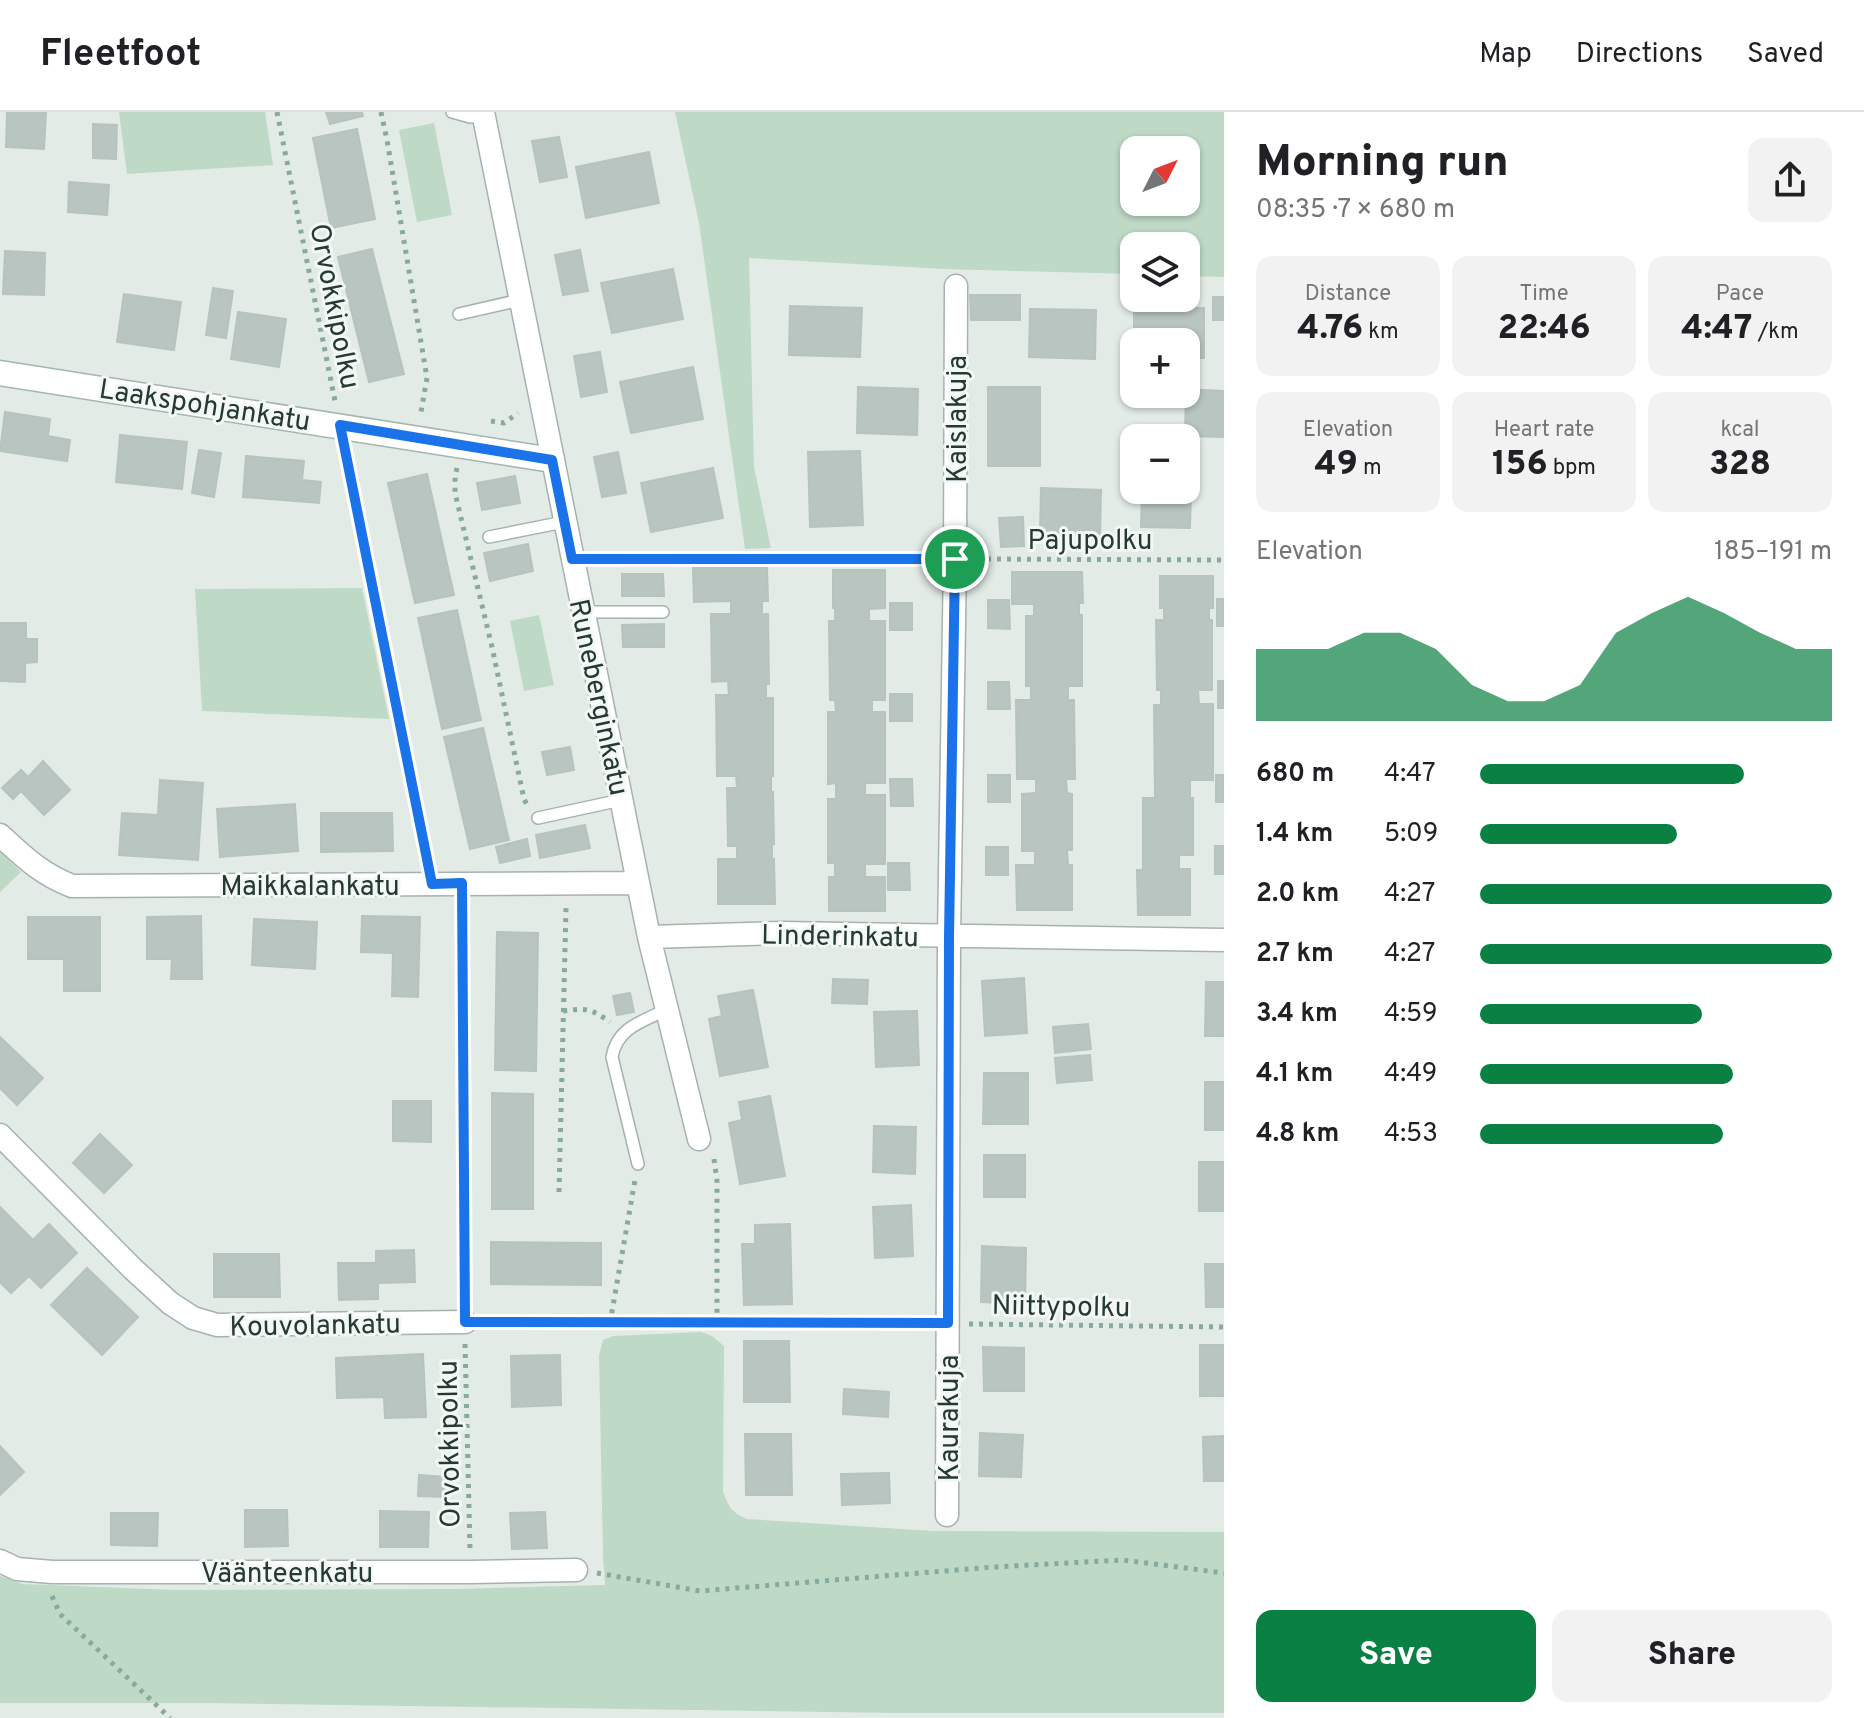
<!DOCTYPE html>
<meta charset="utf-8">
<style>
:root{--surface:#fff;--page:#f2f2f2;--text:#202124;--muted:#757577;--line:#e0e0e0;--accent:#0b8043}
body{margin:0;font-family:Overpass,sans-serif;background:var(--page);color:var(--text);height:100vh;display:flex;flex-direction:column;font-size:30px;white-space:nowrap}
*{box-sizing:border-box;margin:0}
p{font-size:26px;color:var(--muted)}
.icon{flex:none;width:44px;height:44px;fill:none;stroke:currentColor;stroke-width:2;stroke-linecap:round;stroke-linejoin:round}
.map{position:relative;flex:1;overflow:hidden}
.sheet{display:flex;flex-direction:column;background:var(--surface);width:640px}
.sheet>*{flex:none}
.needle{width:52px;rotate:48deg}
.buttons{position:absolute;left:1120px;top:24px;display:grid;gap:16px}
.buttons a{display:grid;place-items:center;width:80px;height:80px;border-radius:16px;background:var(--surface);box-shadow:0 2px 6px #0004;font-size:40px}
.pin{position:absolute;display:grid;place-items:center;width:68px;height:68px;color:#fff;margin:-34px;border:4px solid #fff;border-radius:50%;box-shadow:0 2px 8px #0007}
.round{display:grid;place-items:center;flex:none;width:84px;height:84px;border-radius:16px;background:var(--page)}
.head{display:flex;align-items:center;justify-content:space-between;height:136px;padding:0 32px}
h1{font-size:44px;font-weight:800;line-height:60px}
.stats{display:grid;grid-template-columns:repeat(3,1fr);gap:12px;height:136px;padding:8px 32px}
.stats div{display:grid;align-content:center;border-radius:16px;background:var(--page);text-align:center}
.stats b{font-size:34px;font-weight:800}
.stats small{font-size:22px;font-weight:400}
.stats p{font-size:22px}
.chart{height:224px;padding:16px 32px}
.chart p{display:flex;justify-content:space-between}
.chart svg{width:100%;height:144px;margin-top:8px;fill:var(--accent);opacity:.7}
.primary-button{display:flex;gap:16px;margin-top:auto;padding:16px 32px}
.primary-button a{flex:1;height:92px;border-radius:16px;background:var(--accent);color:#fff;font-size:32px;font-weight:800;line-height:92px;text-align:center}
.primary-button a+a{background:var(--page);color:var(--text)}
ul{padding:0 32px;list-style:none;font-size:26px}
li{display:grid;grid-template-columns:128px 96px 1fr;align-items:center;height:60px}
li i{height:20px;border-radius:10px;background:var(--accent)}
header{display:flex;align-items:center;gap:48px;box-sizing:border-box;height:112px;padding:0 40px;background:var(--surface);border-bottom:2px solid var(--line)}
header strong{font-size:38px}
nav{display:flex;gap:44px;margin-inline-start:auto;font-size:28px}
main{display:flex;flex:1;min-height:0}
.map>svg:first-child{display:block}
</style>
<header>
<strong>Fleetfoot</strong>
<nav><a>Map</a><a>Directions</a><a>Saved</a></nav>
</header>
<main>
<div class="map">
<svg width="1224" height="1606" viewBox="0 0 1224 1606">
<rect width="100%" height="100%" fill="#e3ebe7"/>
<path fill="#bed9c5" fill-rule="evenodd" d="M119 0H265L273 53 127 62Z
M675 0H1224V165L1186 164V134H1134V162L944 157 749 146 754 355 771 436 745 437 699 111ZM1134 38H1186V90H1134Z
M434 11 452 103 417 110 399 18Z
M362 476 389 607 202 599 195 477Z
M539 503 554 573 524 579 510 509Z
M0 739 21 760 0 780Z
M701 1220 712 1224 724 1234 723 1379C728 1394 732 1401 747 1407L932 1419 1224 1420V1601H894L211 1591H0V1464L23 1472 175 1478 454 1477 605 1473 603 1443 599 1243 603 1228 613 1224Z"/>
<path fill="#b8c5c0" stroke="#b6c4bd" stroke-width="2" d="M7 0H46L44 37 6 35Z
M326 0H362L363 4 330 12Z
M93 12 117 13 116 47 93 46Z
M357 17 375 107 331 116 313 26Z
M559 25 567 65 540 70 532 29Z
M649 40 659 91 586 106 576 55Z
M69 70 109 73 107 103 68 100Z
M372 137 404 262 369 270 338 145Z
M580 138 588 179 563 183 555 143Z
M5 139 45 141 44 183 3 182Z
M673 157 683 207 612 221 601 171Z
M213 176 233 179 226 226 206 223Z
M124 182 181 190 174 238 117 230Z
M970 183H1020V208H971Z
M1213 185H1224V208H1213Z
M790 194 862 196 860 245 789 243Z
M1134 196H1204V246H1186V230H1134V245Z
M1030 197 1096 198 1095 247 1029 245Z
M238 200 286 207 279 255 231 247Z
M600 240 607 280 581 285 574 244Z
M693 255 703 307 631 321 620 270Z
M858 275 918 277 917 323 857 321Z
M988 275H1040V354H988Z
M1186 277 1224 279V325L1185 324Z
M5 300 50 307 48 324 70 328 67 349 0 339Z
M120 323 187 330 182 377 116 370Z
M199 338 221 341 214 385 192 381Z
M860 339 863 413 810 415 808 340Z
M618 340 626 381 602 385 594 345Z
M1186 343H1192L1190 416 1141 415 1142 378H1186Z
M246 344 304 349 302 368 321 370 319 391 243 385Z
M713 356 723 406 651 420 641 371Z
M427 362 454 483 415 491 388 371Z
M515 364 520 391 482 398 477 371Z
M1041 376 1101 378 1100 424 1040 422Z
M1023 405 1024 434 1001 435 999 406Z
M528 432 533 459 490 469 484 441Z
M693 455H767L768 489H762V502H768L769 572H766V586H773V664H771V680H773L774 732H772V747H774L775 792H718V747H737V734H728L727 676H737L736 664H717L716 583H729L728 569 712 570 711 502H731V489L694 490Z
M833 458H885V496L869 497V509H885V588H872V600H885V671H865V683H885V752H865V765H885V799H829V765H835V751H828V687H836V671L828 672V600H836L835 588H830L829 509H835V496H833Z
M1012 460H1082L1083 491H1079V503H1082V574H1068V588H1074L1075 667H1066L1067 681 1072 682V738H1067L1068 753H1072V798H1017L1016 753H1035V739H1022V682L1036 681V667H1017L1016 588H1031V574H1026V504H1034V492H1012Z
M622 462H663L664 484H622Z
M1160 464H1213V496H1209V508H1212V578H1198L1199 592H1213V668H1190V686H1193V743H1179V757H1190V803H1138L1137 758H1143V686H1155L1154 593H1161V578H1157L1156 508H1164V496H1160Z
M1217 487H1224V514H1217Z
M988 488H1009L1010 517 988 516Z
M890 491H912V518H890Z
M457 498 481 608 442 617 418 506Z
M0 511H26V527H37V550L25 551V570L0 569Z
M664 512V535H623L622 513Z
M1218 569H1224V596H1218Z
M988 570H1009L1010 597H988Z
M890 582H912V609H890Z
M483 616 509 728 470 737 444 625Z
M570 635 574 658 547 663 542 640Z
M43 649 70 678 44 703 21 679 13 687 2 676 21 658 28 665Z
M988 663H1010V690H988Z
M1216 663H1224V690H1216Z
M890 667H912L913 694H891Z
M160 668 203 671 198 748 119 743 122 701 158 703Z
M295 692 298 739 220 745 217 697Z
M321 701H392L393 739 321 740Z
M585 713 590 736 540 746 536 723Z
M527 727 530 744 500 751 496 735Z
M1215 734H1224V762H1215Z
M986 735H1008V763H986Z
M888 751H909L910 778H888Z
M201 804 202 867H171L172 847H147V805Z
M362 804 420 805 418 885 392 884 393 841 361 840Z
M28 805H100V879H64V847H28Z
M254 807 317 810 315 857 252 853Z
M497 820 538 821 536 959 495 958Z
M1024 866 1027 921 985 924 982 869Z
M833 867 868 868 867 892 832 891Z
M1206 870H1224V924H1205Z
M753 878 768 955 720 964 709 907 722 904 718 884Z
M630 881 634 900 617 903 613 884Z
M917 899 919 953 876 955 874 900Z
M1088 912 1091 937 1055 941 1053 915Z
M0 925 43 966 17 993 0 976Z
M1090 943 1092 968 1057 971 1055 946Z
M984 961H1028V1012H983Z
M1205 970H1224V1018H1205Z
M492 981 533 982V1097H492Z
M770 984 785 1064 740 1072 729 1011 742 1008 739 990Z
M393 989H431V1030L393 1029Z
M874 1014 916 1015 915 1062 873 1060Z
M100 1022 132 1053 104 1081 73 1051Z
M984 1043H1025V1085H984Z
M1199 1050H1224V1099H1199Z
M911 1093 913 1144 875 1146 873 1095Z
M0 1095 33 1128 49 1112 77 1141 41 1176 29 1164 11 1181 0 1170Z
M790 1112 792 1192 744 1193 742 1132H755V1113Z
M491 1130 601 1131V1173L491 1172Z
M982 1134 1026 1136 1025 1192 981 1190Z
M414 1138 415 1170 378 1171V1187L339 1188 338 1151H376V1139Z
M214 1142H279L280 1185H214Z
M1205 1152H1224V1195H1206Z
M87 1156 138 1205 102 1243 51 1193Z
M744 1229H789L790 1290H744Z
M1200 1233H1224V1284H1200Z
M983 1235 1024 1236V1279H984Z
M423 1242 426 1305 385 1306 384 1285 337 1286 336 1246Z
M560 1243 561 1293 512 1295 511 1244Z
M844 1277 889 1280 888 1305 843 1302Z
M980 1321 1023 1323 1021 1365 979 1364Z
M745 1322H791L792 1383H746Z
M1224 1324V1369H1204L1203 1325Z
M0 1334 24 1360 0 1383Z
M889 1361 890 1391 842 1393 841 1362Z
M419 1363 447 1365 446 1385 418 1384Z
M245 1398H287L288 1434 245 1435Z
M380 1399 429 1400 428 1435H380Z
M545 1400 547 1436 512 1437 510 1401Z
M111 1401H158L157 1434 111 1433Z"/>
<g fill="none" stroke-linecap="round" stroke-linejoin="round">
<defs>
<path id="lane" d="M452 0 470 5 484 4
M459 202 520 188
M489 425 564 410
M583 500H663
M538 706 621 688
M638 1052 612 945C617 916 641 910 666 898"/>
<path id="street" d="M483 0 649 825 699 1027
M0 723C24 745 41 762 72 774L638 771
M649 825 782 821 1224 828
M0 1023 133 1157 170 1191 193 1206 217 1213 465 1210
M947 1403 949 825 955 447 956 174
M0 1449 17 1457 52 1460H471L576 1458"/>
<path id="secondary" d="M0 261 552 348"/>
</defs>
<use href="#lane" stroke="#a6b2ad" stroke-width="14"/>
<use href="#street" stroke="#a6b2ad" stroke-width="25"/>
<use href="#secondary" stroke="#a3b5ae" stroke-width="27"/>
<path stroke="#87aa9e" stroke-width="5" stroke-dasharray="4 6" stroke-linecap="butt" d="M277 0 335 289
M381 0 387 28 427 266 421 300
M491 309 504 311 518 301
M345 338 427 748
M457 356 455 364V381L492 535 524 687 527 693
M597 447H931
M977 447 1224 448
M462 796 465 1186
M563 899C587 896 590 896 610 910
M714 1047 717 1069V1212
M559 1080 566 796
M489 1210 923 1211
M610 1211 635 1068
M969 1212 1224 1215
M465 1232 470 1438
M597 1461 700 1479 993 1455 1123 1448 1224 1461
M52 1484 60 1502 170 1606"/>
<use href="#lane" stroke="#fff" stroke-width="11"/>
<use href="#street" stroke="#fff" stroke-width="22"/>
<use href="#secondary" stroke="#fff" stroke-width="24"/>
</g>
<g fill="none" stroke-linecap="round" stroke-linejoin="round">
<defs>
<path id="route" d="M340 313 552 348 572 447H955L949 825 948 1211 465 1210 462 771 432 772Z"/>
</defs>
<use href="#route" stroke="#fff" stroke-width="16"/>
<use href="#route" stroke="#1a73e8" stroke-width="10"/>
</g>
<g text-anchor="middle" stroke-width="6" stroke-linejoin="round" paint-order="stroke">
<g font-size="28" fill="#253a33" stroke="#f3f8f5">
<text transform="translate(336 194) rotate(79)" y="10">Orvokkipolku</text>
<text transform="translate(205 292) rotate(9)" y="10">Laakspohjankatu</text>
<text transform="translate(956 307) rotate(-90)" y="10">Kaislakuja</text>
<text x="1090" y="437">Pajupolku</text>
<text transform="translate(600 585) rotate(78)" y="10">Runeberginkatu</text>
<text x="310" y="783">Maikkalankatu</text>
<text transform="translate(840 823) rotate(1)" y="10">Linderinkatu</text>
<text transform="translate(1061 1193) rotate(1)" y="10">Niittypolku</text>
<text transform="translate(315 1212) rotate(-1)" y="10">Kouvolankatu</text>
<text transform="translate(948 1306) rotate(-90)" y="10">Kaurakuja</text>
<text transform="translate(448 1332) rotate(-91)" y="10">Orvokkipolku</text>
<text x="287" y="1470">Väänteenkatu</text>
</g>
</g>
</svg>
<div class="buttons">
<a><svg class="needle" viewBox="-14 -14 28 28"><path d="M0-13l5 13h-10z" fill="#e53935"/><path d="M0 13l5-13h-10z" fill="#757577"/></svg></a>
<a><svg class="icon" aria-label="layers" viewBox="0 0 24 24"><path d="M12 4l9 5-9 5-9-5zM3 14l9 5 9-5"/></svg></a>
<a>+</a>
<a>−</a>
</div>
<div class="pin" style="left:955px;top:447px;background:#1e9e55"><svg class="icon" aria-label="arrive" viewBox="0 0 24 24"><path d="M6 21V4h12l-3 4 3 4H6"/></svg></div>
</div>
<section class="sheet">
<div class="head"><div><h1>Morning run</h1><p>08:35 · 7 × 680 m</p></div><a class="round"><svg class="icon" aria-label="share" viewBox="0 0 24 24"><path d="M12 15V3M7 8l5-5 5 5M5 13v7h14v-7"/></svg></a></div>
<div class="stats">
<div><p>Distance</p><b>4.76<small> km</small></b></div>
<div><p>Time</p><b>22:46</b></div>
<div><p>Pace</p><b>4:47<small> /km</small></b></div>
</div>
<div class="stats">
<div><p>Elevation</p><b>49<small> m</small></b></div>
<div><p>Heart rate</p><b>156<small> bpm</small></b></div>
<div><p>kcal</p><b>328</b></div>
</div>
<div class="chart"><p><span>Elevation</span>185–191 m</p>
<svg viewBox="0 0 160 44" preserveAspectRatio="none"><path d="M0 44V22L10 22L20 22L30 17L40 17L50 22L60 33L70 38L80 38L90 33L100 17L110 11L120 6L130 11L140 17L150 22L160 22V44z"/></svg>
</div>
<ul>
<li><b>680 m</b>4:47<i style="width:75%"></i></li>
<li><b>1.4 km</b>5:09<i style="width:56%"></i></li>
<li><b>2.0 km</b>4:27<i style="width:100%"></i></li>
<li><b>2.7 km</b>4:27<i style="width:100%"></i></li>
<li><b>3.4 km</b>4:59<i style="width:63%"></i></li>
<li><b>4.1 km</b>4:49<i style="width:72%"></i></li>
<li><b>4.8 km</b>4:53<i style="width:69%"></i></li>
</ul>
<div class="primary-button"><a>Save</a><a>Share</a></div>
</section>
</main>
